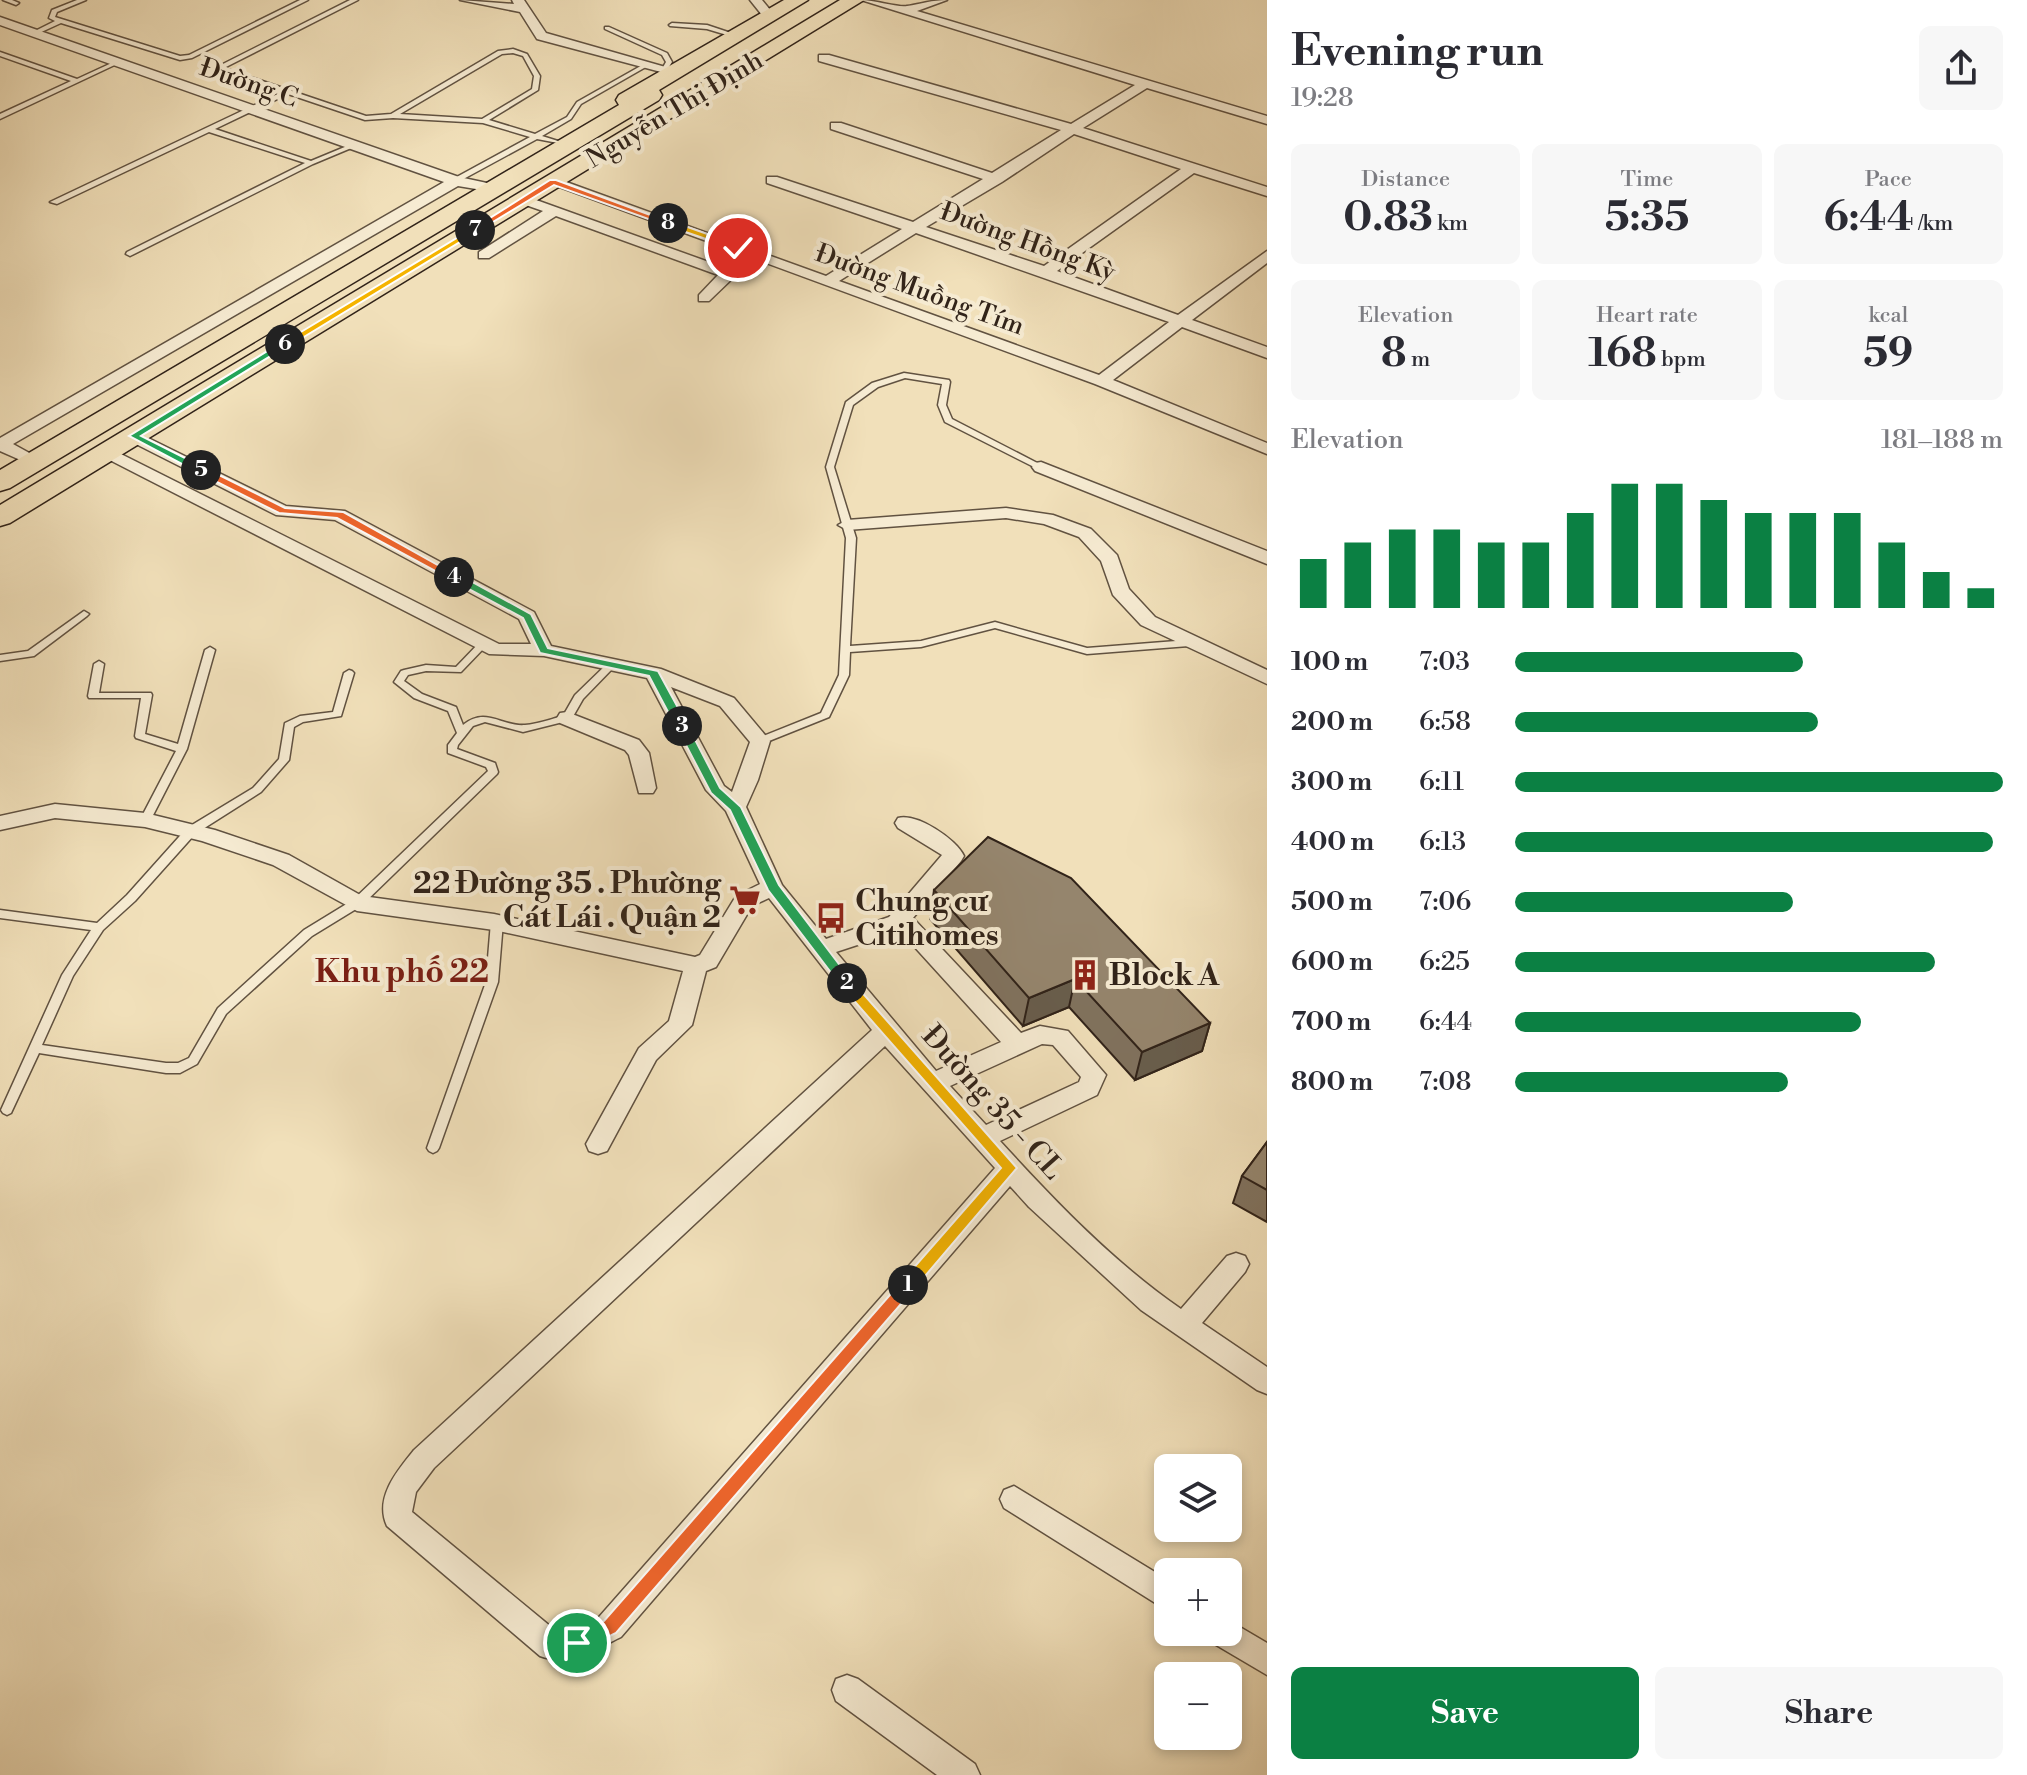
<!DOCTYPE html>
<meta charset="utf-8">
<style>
:root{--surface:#fff;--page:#f7f7f7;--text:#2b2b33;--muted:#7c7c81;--accent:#0b8043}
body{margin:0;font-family:"Libre Bodoni",serif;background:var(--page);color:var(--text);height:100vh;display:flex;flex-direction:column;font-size:30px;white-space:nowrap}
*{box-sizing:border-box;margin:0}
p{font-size:26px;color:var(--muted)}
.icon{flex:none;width:44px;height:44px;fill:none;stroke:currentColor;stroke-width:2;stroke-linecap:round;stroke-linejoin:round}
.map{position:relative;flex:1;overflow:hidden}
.drawer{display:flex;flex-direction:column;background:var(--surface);width:760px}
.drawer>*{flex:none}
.fabs{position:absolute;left:1154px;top:1454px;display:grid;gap:16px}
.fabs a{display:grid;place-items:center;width:88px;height:88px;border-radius:12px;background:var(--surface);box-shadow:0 4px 12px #0003;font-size:40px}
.pin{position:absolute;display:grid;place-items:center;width:68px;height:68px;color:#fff;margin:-34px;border:4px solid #fff;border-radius:50%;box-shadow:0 2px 8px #0007}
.km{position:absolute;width:40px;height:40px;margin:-20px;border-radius:50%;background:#222;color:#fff;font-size:22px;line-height:40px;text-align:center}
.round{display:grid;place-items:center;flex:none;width:84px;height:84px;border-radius:12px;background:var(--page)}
.overview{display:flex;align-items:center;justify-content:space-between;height:136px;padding:0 24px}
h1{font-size:44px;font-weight:700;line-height:60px}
.figures{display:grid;grid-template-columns:repeat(3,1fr);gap:12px;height:136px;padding:8px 24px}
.figures div{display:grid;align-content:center;border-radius:12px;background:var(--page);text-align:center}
.figures b{font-size:40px;font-weight:700}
.figures small{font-size:22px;font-weight:400}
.figures p{font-size:22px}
.chart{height:224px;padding:16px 24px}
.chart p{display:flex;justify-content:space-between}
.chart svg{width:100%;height:144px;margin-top:8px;stroke:var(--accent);stroke-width:6}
.cta{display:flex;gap:16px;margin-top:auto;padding:16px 24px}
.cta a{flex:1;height:92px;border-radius:12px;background:var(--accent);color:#fff;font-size:32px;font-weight:700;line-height:92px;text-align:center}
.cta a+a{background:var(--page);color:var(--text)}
ul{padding:0 24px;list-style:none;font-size:26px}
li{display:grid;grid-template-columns:128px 96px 1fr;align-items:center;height:60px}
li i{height:20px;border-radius:10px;background:var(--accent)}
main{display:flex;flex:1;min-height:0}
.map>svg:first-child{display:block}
</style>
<main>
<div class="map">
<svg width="1267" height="1775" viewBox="0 0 1267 1775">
<rect width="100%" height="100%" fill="#f1e0ba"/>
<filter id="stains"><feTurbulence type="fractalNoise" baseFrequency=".0025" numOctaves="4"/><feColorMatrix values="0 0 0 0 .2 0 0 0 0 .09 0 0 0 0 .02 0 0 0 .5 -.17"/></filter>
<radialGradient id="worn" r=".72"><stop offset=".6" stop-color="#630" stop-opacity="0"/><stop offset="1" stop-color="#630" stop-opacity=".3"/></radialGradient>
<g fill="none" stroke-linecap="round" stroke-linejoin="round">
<defs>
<path id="service" d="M3 0H12L19 3 16 5Z
M77 0H86L57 12 55 17 180 56 189 55 300 0H308L192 58 180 60 61 23 37 34H33V32L55 21 49 18 52 10Z
M350 0H358L224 68 366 116 391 114 498 51 513 49 527 54 540 76 538 90 489 120 535 134 567 117 577 102 646 63 651 64 581 104 571 119 542 136 558 141V143L537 139 456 183 452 181 453 179 530 137 483 123 393 118 365 120 288 94 215 129 311 161 352 144H356V146L313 164 130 256 126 254 127 252 305 163 209 132 57 204 50 202 282 92 215 68ZM513 53 523 56 534 76 532 89 482 119 400 114 502 54Z
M672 23 707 25 740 36 737 38 707 29 670 26 669 25Z
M605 27H609L667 53 672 62 667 70 665 71 662 69 666 62 662 55 605 29Z
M0 52 77 79 116 61 121 62 0 119V114L71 81 0 56Z
M904 373 949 380 950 382 946 405 952 419 1045 467 1041 470 1038 469 945 422 938 405 942 384 905 378 878 387 853 405 834 467 856 538 850 646 921 641 995 622 1087 648 1189 640 1194 643 1189 646 1087 654 995 628 921 647 850 652 849 675 829 717 764 743H756L755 741 756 739 821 713 839 675 846 538 826 467 846 402 872 383Z
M84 611 89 614 87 616 34 656 0 661V655L28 651Z
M483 641 488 644 486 646 461 672 426 671 408 675 404 681 422 694 456 707 463 725C486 706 502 727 525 725 538 724 551 719 563 716L575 695 607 664H613L615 666 583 699 571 720 523 732 485 722 473 726 458 745 457 749 495 763 498 772 497 774 361 906 312 936 226 1014 197 1064 180 1073H166L39 1053 11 1113 7 1115 3 1113 1 1110 62 975 91 930 0 918V910L97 923 127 895 187 828 253 788 279 759 285 723 300 716 333 712 344 673 349 670 352 671 354 673 341 716 303 722 294 727 289 760 261 792 195 834 135 901 103 930 73 976 42 1045 166 1063H178L189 1058 218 1008 304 930 353 900 488 771 486 767 448 753V745L457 733 448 711 414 698 394 682 401 671 404 670 426 665 456 667 480 642Z
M210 647 215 650 187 749 149 823H141L140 820 176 751 136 738 135 736 141 698H89L88 696 94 664 99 661 104 664 99 693H151L152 695 145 734 178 744 205 650Z
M497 918 503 922 498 982 439 1148 437 1151 433 1153 429 1151 427 1148 486 982 491 922Z"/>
<path id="minor" d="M460 0 514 4 512 0H524L546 33 683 72 676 76 537 39 520 12Z
M750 0H762L776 17 774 20H766Z
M861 0C875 0 899 8 907 6 921 4 932 0 947 0L917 11 1267 116V124L1147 88 1083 128 1267 187V196L1194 173 1057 271 1178 315 1267 251V263L1192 320 1267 347V358L1182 327 1113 380 1267 443V454L1095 384 546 182 553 178 558 179 826 276 902 229 767 183V177H777L913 222 983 179 831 129V123H841L992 173 1061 130 819 61V55H829L1071 124 1135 85ZM1074 134 1181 169 1044 266 926 227 1002 182ZM916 233 1169 322 1099 375 839 281Z
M0 17 459 177 487 183 489 186 482 190 458 186 13 444 33 455 30 459H18L0 451V438L444 182 0 25Z
M525 196 731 270 734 277 709 301H699V295L718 275 556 216 489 258H479V252L543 211 520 203V197Z
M134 431 286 506 345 511 534 612 551 646 661 669 734 698 770 741 758 780 746 807 782 885 826 939 889 917 942 855 898 828 895 823 898 818C917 813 956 839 964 856L961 861 913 918 1021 1033 1040 1026 1068 1031 1106 1075 1097 1095 1000 1141C1054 1200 1114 1263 1181 1309L1227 1256 1236 1253 1245 1256 1249 1264 1245 1272 1202 1323 1267 1367V1394L1257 1390 1141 1310 1029 1207 1010 1186 621 1637C596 1649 568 1667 540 1656L387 1526C374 1498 397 1471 414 1450L872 1030 769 898 752 906 716 967 706 971 692 1025 656 1060 607 1151 598 1154 589 1151 586 1144 639 1048 669 1021 683 971 494 930 357 911 273 865 202 841 145 827 55 818 0 830V816L55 804 145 813 215 830 289 855 362 896 494 914 695 957 700 955 736 896 760 884 726 811 706 790 647 678 544 656 489 654 96 453 99 449H111L499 644H531L519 619 335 520 276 515 128 440 125 436ZM671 687 720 706 750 742 732 792 724 786ZM900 931 1001 1042 936 1071 836 952ZM1042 1044 1053 1045 1081 1077 1079 1082 986 1125 950 1086ZM885 1046 995 1168 599 1617 575 1629 556 1631 412 1512 416 1492 434 1468Z
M1041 462 1267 551V564L1035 471 1032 467 1035 463Z
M1006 508 1053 515 1091 529 1117 555 1129 589 1155 617 1267 670V684L1141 625 1113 595 1101 561 1079 537 1044 524 1006 518 847 530 838 525 847 520Z
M567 712 639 740 649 753 656 788 653 793H639L629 755 625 750 560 723 557 718 560 713Z
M1014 1486 1168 1580V1611L1004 1508 1000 1499 1004 1490Z
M1228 1620 1267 1643V1675L1211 1642 1207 1632H1228Z
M847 1675 858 1679 975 1764 980 1775H937L836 1701 832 1690 836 1679Z"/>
<path id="primary" d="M784 0H808L659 90 662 95 659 100 10 488 0 491V470L619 105 616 100 619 95Z
M840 0H864L10 523 0 526V505Z"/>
</defs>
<use href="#service" stroke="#615241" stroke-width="3"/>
<use href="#minor" stroke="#615241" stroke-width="3"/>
<use href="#primary" stroke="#312319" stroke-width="3"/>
<use href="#service" fill="#f6ebd2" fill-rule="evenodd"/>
<use href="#minor" fill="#f6ebd2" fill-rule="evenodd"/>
<use href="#primary" fill="#f1e0ba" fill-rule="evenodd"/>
</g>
<path fill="#80725e" stroke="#312319" stroke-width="2" d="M934 890 1210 1023 1202 1051 1135 1080 1069 1007 1023 1026 930 919Z
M1267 1142V1222L1233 1203 1242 1176Z"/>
<path fill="#685d4c" stroke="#312319" stroke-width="2" d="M1075 979 1069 1007 1023 1026 1029 998Z
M1210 1023 1202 1051 1135 1080 1142 1052Z"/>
<path fill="#95856d" stroke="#312319" stroke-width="2" d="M988 837 1071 878 1210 1023 1142 1052 1075 979 1029 998 934 890Z
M1267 1142V1190L1242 1176Z"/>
<path fill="#f0652b" stroke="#fff" stroke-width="2" d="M908 1278 916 1285 914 1289 616 1633 577 1652 570 1649 568 1643 570 1637 604 1621 903 1280Z"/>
<path fill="#f5b400" stroke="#fff" stroke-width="2" d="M847 978 851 980 1017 1168 914 1289 908 1291 900 1285 903 1280 1001 1168 842 987V980Z"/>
<path fill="#22a559" stroke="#fff" stroke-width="2" d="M682 722 688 726 720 788 741 807 779 885 851 980V987H842L768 890 730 810 711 793 676 726Z"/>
<path fill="#22a559" stroke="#fff" stroke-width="2" d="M450 574H458L531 614 548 648 658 671 688 726 677 729 649 676 540 653 523 618 450 579Z"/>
<path fill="#f0652b" stroke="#fff" stroke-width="2" d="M197 468H205L285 508 343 512 459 577 450 579 337 518 279 513 197 472Z"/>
<path fill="#22a559" stroke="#fff" stroke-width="2" d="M282 342 290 344 141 436 205 468V472H197L129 436Z"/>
<path fill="#f5b400" stroke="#fff" stroke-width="2" d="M475 227 478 231 289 346 281 344Z"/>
<path fill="#f0652b" stroke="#fff" stroke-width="2" d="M550 180H556L672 223 665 225 554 185 478 231 471 230Z"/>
<path fill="#f5b400" stroke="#fff" stroke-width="2" d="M668 220 741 246 742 248 735 249 665 225Z"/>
<defs>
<symbol id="supermarket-bare" viewBox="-9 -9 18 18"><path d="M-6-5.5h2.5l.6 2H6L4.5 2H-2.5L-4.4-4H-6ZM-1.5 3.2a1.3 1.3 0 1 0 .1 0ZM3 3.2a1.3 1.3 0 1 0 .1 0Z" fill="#8f2418" stroke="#f6ebd2" stroke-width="2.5" paint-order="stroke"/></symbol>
<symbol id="bus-bare" viewBox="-9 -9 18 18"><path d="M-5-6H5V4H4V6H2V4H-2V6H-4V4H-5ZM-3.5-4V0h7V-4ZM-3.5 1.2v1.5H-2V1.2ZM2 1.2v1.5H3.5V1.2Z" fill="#8f2418" stroke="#f6ebd2" stroke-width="2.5" paint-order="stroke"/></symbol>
<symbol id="building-bare" viewBox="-9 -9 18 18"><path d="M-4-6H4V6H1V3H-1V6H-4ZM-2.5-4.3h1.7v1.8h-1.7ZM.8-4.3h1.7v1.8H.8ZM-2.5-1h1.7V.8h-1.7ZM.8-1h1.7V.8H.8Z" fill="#8f2418" stroke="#f6ebd2" stroke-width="2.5" paint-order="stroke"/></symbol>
</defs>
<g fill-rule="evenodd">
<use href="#supermarket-bare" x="723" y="878" width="44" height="44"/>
<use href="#bus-bare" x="809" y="896" width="44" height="44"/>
<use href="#building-bare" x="1063" y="953" width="44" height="44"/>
</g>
<g text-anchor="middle" stroke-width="8" stroke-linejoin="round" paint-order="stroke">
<g font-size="26" fill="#312319" stroke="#f6ebd2">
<text transform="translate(249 82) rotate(19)" y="9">Đường C</text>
<text transform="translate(674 109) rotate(-31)" y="9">Nguyễn Thị Định</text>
<text transform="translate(1028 241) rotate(20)" y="9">Đường Hồng Kỳ</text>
<text transform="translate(920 289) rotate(20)" y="9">Đường Muồng Tím</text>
</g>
<g font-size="30" font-weight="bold" fill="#312319" stroke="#f6ebd2" text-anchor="start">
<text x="721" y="893" text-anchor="end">22 Đường 35 . Phường<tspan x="721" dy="34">Cát Lái . Quận 2</tspan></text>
<text x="855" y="911">Chung cư<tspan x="855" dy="34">Citihomes</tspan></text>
<text x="1109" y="985">Block A</text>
</g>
<g font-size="30" fill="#312319" stroke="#f6ebd2">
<text transform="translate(993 1102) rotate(48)" y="10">Đường 35 - CL</text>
</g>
<g font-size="32" font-weight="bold" fill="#7a1f14" stroke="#f6ebd2">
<text x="402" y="982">Khu phố 22</text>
</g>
</g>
<rect width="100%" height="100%" filter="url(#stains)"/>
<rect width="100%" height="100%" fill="url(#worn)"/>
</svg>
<div class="fabs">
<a><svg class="icon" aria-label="layers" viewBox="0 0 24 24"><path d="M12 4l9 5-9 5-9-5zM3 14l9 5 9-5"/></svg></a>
<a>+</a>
<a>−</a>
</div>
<div class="pin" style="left:577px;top:1643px;background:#1e9e55"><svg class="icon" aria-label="arrive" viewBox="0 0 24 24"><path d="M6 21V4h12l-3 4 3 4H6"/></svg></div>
<div class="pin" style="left:738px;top:248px;background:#d93025"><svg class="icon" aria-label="check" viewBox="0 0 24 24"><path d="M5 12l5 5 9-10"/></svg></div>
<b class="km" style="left:908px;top:1285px">1</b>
<b class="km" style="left:847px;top:983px">2</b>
<b class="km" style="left:682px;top:726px">3</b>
<b class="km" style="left:454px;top:577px">4</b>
<b class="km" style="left:201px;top:470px">5</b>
<b class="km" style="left:285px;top:344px">6</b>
<b class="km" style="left:475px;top:230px">7</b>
<b class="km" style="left:668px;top:223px">8</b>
</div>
<section class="drawer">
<div class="overview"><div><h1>Evening run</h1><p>19:28</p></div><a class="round"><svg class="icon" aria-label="share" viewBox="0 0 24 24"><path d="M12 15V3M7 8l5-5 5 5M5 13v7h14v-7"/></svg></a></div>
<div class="figures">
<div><p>Distance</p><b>0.83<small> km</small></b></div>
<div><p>Time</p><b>5:35</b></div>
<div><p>Pace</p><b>6:44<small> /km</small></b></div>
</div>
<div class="figures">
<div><p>Elevation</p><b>8<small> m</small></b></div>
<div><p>Heart rate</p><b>168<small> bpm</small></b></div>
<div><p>kcal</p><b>59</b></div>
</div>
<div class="chart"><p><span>Elevation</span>181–188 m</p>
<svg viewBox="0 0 160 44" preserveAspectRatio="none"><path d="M5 44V29M15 44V24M25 44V20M35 44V20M45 44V24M55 44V24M65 44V15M75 44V6M85 44V6M95 44V11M105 44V15M115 44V15M125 44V15M135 44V24M145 44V33M155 44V38"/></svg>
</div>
<ul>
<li><b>100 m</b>7:03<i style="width:59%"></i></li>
<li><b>200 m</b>6:58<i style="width:62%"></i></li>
<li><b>300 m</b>6:11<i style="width:100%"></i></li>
<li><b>400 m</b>6:13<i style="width:98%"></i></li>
<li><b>500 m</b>7:06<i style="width:57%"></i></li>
<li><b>600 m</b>6:25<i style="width:86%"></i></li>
<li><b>700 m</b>6:44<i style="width:71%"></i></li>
<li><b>800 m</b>7:08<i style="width:56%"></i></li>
</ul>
<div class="cta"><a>Save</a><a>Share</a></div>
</section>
</main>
